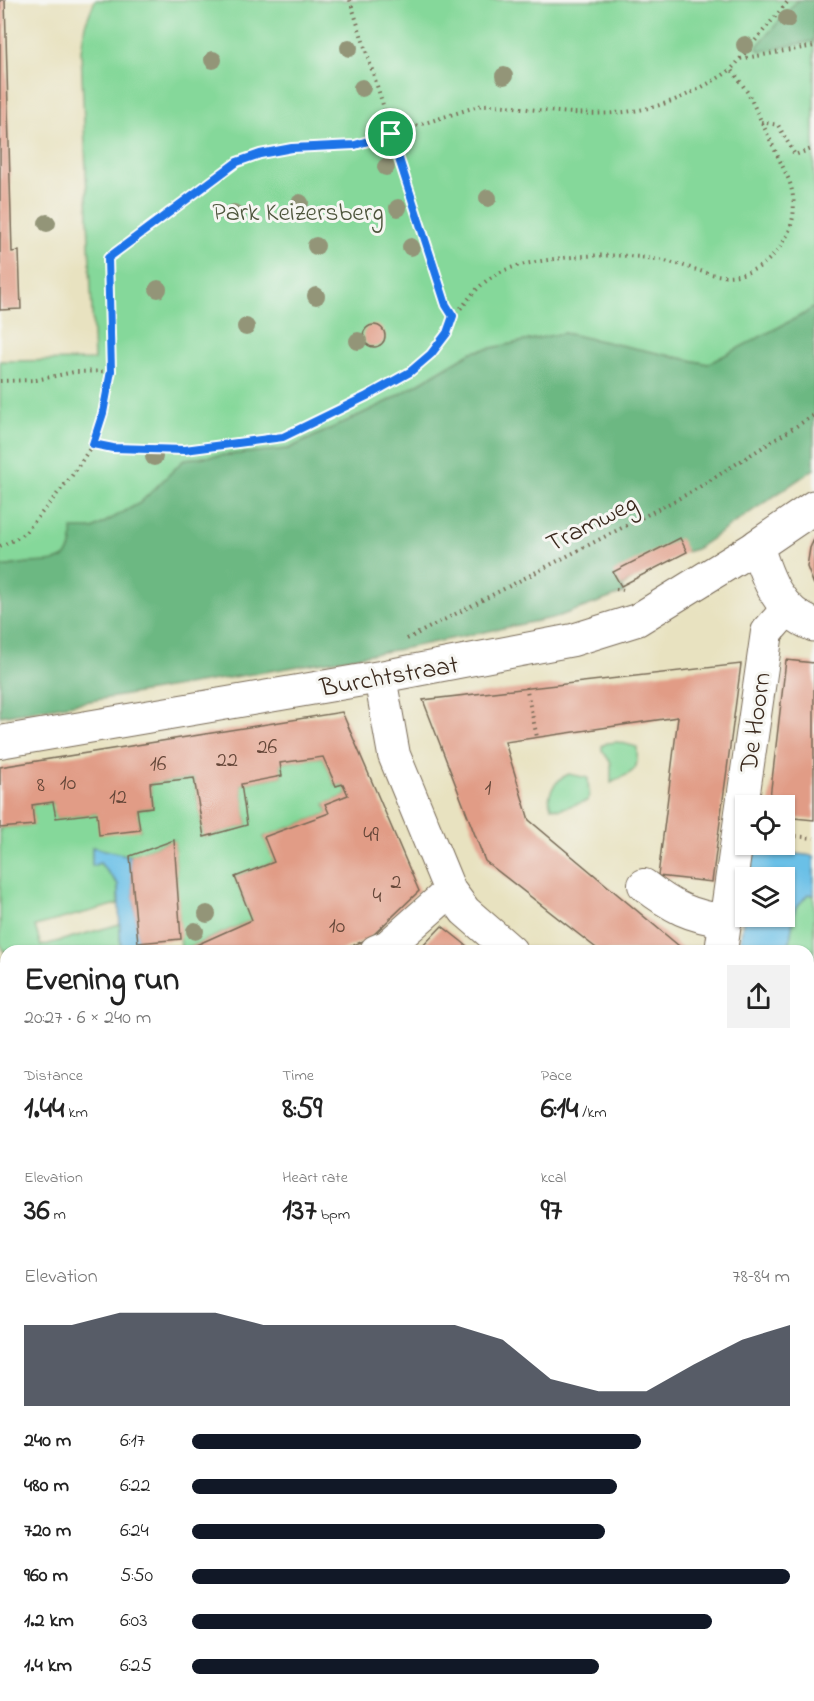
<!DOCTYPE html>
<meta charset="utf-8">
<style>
:root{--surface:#fff;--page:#f2f2f2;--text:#222;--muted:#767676;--accent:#111827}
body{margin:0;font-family:"Indie Flower",sans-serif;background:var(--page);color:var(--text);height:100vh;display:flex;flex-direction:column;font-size:22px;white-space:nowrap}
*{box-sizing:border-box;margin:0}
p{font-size:20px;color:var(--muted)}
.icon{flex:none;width:33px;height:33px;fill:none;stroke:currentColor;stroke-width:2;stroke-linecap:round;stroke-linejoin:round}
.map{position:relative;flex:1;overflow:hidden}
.drawer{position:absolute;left:0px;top:945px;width:814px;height:756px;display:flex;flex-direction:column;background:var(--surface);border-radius:18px 18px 0 0;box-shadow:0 2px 4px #0004}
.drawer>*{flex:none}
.buttons{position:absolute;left:735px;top:795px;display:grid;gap:12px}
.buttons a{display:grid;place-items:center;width:60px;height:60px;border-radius:0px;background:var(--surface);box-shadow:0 2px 4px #0004;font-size:30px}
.pin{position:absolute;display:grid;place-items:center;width:51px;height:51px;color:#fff;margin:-26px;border:3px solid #fff;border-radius:50%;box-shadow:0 2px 6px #0007}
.round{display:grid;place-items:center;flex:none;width:63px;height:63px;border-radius:0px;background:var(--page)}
.overview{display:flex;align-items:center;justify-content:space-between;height:102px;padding:0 24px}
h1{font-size:33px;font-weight:700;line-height:45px}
.stats{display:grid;grid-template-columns:repeat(3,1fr);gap:9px;height:102px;padding:6px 24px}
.stats div{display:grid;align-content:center}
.stats b{font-size:30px;font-weight:700}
.stats small{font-size:16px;font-weight:400}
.stats p{font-size:16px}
.chart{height:168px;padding:12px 24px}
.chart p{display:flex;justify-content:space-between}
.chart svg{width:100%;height:108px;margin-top:6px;fill:var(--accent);opacity:.7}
ul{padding:0 24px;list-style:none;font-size:20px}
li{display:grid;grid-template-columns:96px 72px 1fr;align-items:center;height:45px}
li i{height:15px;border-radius:8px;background:var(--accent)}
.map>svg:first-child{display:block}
</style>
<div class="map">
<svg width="814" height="1701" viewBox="0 0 814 1701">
<rect width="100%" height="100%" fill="#f6f6f2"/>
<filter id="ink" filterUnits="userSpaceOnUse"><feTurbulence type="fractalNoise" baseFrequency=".0167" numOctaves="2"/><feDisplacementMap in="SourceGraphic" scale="12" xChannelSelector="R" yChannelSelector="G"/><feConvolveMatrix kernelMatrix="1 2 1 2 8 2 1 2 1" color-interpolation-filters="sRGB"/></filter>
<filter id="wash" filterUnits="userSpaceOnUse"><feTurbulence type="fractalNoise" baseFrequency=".008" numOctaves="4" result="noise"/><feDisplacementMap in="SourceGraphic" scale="24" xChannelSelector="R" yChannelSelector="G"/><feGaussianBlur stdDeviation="1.35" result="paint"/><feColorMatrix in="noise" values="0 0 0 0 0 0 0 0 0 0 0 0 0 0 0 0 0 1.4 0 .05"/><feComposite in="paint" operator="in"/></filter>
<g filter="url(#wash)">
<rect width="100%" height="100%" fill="#e8e2c0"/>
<path fill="#85d89a" stroke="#60815c" stroke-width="1.5" d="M95 0H814V307L804 314 708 364 564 333 472 352 389 401 288 449 185 459 140 503 93 529 74 543 67 556 52 563H31L0 567V361L94 360 81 51 85 25Z
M618 742 637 747C639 775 633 770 611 783V763L602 750V746L607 743Z
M323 757 336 786 343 784 348 795 325 804 329 813 264 837 274 862 235 877 252 920 181 951 174 840 130 856 92 847V865L100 863 118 884V904L35 926 41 946 120 924V949L113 951H6V955L0 943V828L33 825 32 805 53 802 56 818 97 813 140 830 137 809 152 807 150 783 194 778 204 837 247 825 241 784 282 776 280 763Z
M569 774 588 778 589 796 587 801 560 809 551 807C545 793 557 779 569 774Z
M808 894 814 895V1216H808V951H788L795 909Z
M6 1103V1150L3 1152 0 1146V1105Z
M0 1393 6 1406V1695H43L45 1701H0Z
M809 1460H814V1653L808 1652Z"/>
<path fill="#6cb882" stroke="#547150" stroke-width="1.5" d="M798 0H814V41L761 51 757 49 758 45Z
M814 307V469L696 549 671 556 622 586 624 593 557 617 401 649 0 716V567C10 566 19 564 29 563 56 561 75 565 72 529H93L140 503 185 459 288 449 389 401 472 352 564 333 708 364 804 314Z"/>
<path fill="#6ac0e7" stroke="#527582" stroke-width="1.5" d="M92 847 130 856 139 951H121L118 884 100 863 92 866Z
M754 849 814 856V895L808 894 795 909 788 951H739L745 907 746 916H784V878L750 877Z
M808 1216H814V1276H809Z
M6 1491V1535L0 1537V1493Z"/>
<g id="blocks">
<path fill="#e19c86" d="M0 0H5L12 252 19 251 21 309 0 310Z
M363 336a11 11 0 1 1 22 0a11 11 0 1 1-22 0Z
M680 538 687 552 621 586 613 572Z
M814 539V585L807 567 810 548Z
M786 660 814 663V820L784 817V806H769Z
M741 664 712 882 658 876 678 717 505 742 529 820 685 951H600L485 861 423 700Z
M342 712 419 891 370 938 340 951H183L252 920 235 877 274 862 264 837 329 813 325 804 348 795 343 784 336 786 323 757 280 763 282 776 241 784 247 825 204 837 194 778 150 783 152 807 137 809 140 830 99 835 97 813 56 818 53 802 32 805 34 825 0 828V767Z
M174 840 181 939 138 943 130 856Z
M442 926 461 941 473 951H418Z
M0 961 5 975 0 976Z
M6 1036V1103L0 1105V1038Z
M6 1150V1174L0 1160V1152Z
M0 1249 6 1261V1406L0 1393Z
M808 1315H814V1397H808Z
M43 1695H186L188 1701H45Z
M272 1695H305L307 1701H255Z
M357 1695H504L505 1701H358Z"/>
</g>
</g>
<g filter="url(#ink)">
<use href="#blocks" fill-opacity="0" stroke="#786a57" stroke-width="1.5"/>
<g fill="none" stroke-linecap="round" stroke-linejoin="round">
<defs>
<path id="service" d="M0 1660 6 1658"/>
<path id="minor" d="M380 677 394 755 450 891 465 911 511 951
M0 742 380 677 573 640 637 620 757 546
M644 885C672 907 690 916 726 921
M376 951 388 946 450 891
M721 951 767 632 788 608
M0 1194 6 1207
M584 1695 585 1701
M793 1695V1701
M223 1701 241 1695"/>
<path id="tertiary" d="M814 507 757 546C767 579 779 612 814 625"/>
</defs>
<use href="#service" stroke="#786a57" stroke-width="17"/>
<use href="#minor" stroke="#786a57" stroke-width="34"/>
<use href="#tertiary" stroke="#786a57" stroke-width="35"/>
<path stroke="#786a57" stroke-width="4" stroke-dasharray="1.5 4.5" stroke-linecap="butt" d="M350 0 446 305 453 316
M740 59 789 0
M761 122 778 125 795 155 814 148
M111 371 103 413 93 444C141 454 188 450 237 443 251 441 267 440 281 437 294 434 307 425 318 419 356 401 401 385 431 354 437 348 444 339 447 332 450 327 450 320 454 315 457 311 463 307 466 302 482 281 498 270 525 264 559 257 594 254 628 256 643 257 659 259 673 263 688 266 702 273 717 275 745 280 771 264 784 241 796 221 796 201 789 180L748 93 732 70
M0 381 36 380 74 372 111 371 108 258 237 162 260 154 292 148 355 145 482 105C501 104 518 108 537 110 596 116 646 118 700 88 716 79 729 74 740 59L814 46
M0 546 14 540 26 532 71 477 93 444
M616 589 623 590
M407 639 693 491 814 415
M526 687 537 737
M784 835 814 838
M808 991 814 987
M808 1127 814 1129
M808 1156 814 1155
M808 1293H814
M808 1436H814
M0 1482 6 1480
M0 1544 6 1542
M0 1628 6 1631
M345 1695 346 1701"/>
<use href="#service" stroke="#fff" stroke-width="15"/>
<use href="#minor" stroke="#fff" stroke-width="32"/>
<use href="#tertiary" stroke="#fff" stroke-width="33"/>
</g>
<g fill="#939578">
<circle cx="787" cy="19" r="9"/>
<circle cx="745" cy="45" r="9"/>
<circle cx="349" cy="48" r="9"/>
<circle cx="213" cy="60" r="9"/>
<circle cx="504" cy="76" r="9"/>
<circle cx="362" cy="88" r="9"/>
<circle cx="386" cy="167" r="9"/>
<circle cx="488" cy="198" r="9"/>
<circle cx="300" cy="203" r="9"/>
<circle cx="398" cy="208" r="9"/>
<circle cx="234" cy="213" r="9"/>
<circle cx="47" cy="223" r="9"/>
<circle cx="316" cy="246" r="9"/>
<circle cx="411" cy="247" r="9"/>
<circle cx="158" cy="289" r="9"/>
<circle cx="316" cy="296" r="9"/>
<circle cx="246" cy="327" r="9"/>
<circle cx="358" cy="341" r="9"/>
<circle cx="154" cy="457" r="9"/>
<circle cx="207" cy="914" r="9"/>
<circle cx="195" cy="931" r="9"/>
</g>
</g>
<g fill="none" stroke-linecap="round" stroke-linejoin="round" filter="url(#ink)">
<defs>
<path id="route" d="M391 134 446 305 453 316 447 333 431 354 410 372 367 396 283 437 185 450 113 448 93 444 103 413 111 371 108 258 237 162 260 154 292 148 355 145Z"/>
</defs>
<use href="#route" stroke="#fff" stroke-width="12"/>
<use href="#route" stroke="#1a73e8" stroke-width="8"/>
</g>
<g text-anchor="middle" stroke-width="6" stroke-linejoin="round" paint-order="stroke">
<g font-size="22" fill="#644638">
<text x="267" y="753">26</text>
<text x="227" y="766">22</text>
<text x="158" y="770">16</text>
<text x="68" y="789">10</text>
<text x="41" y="791">8</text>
<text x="488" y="794">1</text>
<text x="118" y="803">12</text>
<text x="371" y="841">49</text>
<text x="396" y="888">2</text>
<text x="377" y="902">4</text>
<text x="337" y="932">10</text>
</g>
<g font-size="26" fill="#4e563d" stroke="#f6f6f2">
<text x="298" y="220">Park Keizersberg</text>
</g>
<g font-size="26" fill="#3b2a1e" stroke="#f6f6f2">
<text transform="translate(591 522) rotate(-27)" y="9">Tramweg</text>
<text transform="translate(389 675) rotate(-10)" y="9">Burchtstraat</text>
<text transform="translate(754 722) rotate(-82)" y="9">De Hoorn</text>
</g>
</g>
</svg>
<div class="buttons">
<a><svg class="icon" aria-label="locate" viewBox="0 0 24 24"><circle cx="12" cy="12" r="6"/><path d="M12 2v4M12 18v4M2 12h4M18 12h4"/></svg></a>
<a><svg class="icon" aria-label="layers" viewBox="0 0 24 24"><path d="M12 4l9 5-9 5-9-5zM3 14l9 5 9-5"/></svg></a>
</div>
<div class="pin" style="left:391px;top:134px;background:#1e9e55"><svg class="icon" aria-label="arrive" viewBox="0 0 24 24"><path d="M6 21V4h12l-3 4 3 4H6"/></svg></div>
<section class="drawer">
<div class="overview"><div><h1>Evening run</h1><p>20:27 · 6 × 240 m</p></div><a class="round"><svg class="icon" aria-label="share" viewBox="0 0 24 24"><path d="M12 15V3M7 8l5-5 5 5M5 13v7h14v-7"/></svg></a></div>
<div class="stats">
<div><p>Distance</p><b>1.44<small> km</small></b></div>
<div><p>Time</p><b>8:59</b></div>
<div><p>Pace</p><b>6:14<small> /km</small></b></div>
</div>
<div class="stats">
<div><p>Elevation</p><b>36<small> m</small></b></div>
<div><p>Heart rate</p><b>137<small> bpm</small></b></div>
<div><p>kcal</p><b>97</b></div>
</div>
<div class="chart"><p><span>Elevation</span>78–84 m</p>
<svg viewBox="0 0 160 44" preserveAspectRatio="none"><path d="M0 44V11L10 11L20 6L30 6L40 6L50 11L60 11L70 11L80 11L90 11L100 17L110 33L120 38L130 38L140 27L150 17L160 11V44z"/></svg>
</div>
<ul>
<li><b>240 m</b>6:17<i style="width:75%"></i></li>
<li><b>480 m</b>6:22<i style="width:71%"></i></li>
<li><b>720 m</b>6:24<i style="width:69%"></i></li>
<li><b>960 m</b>5:50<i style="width:100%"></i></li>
<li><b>1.2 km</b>6:03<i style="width:87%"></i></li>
<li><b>1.4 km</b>6:25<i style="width:68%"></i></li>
</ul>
</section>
</div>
